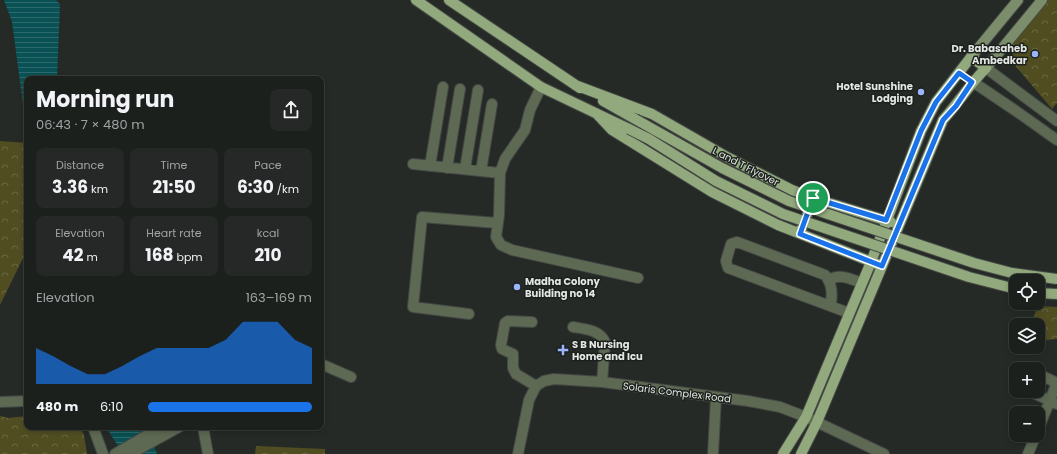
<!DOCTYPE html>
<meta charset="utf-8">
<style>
:root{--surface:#1c201d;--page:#252826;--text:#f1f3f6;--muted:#a0a3a4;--line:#3a3e3b;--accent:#1a73e8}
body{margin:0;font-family:Poppins,sans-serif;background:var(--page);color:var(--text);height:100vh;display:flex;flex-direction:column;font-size:15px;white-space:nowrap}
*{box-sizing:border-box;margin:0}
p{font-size:13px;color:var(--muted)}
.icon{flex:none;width:22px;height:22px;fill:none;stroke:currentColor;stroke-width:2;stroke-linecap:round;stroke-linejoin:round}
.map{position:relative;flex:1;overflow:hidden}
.drawer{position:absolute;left:24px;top:76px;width:300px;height:354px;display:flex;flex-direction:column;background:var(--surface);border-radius:8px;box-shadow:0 2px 6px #0003,0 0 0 1px var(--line)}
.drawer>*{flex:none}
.buttons{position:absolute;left:1009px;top:274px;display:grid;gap:8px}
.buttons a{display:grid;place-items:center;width:36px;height:36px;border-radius:8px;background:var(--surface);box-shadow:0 2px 6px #0003,0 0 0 1px var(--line);font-size:20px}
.pin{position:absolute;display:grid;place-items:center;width:34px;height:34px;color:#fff;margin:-17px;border:2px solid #fff;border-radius:50%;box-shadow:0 1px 4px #0007}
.round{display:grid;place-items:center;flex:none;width:42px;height:42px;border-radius:8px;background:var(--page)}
.summary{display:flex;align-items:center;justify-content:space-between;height:68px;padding:0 12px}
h1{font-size:22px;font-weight:700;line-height:30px}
.stats{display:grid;grid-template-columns:repeat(3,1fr);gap:6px;height:68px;padding:4px 12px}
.stats div{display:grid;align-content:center;border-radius:8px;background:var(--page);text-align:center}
.stats b{font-size:17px;font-weight:700}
.stats small{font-size:11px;font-weight:400}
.stats p{font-size:11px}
.chart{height:112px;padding:8px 12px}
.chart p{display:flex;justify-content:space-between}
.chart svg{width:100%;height:72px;margin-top:4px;fill:var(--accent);opacity:.7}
ul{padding:0 12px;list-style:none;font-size:13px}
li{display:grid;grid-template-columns:64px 48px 1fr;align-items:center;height:30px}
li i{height:10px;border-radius:5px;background:var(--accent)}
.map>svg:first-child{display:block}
</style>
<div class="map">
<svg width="1057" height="454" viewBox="0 0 1057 454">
<defs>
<pattern id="park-crowns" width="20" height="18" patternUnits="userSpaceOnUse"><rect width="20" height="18" fill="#504e21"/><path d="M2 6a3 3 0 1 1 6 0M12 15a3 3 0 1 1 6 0" fill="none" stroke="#696841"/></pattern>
<pattern id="water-rules" width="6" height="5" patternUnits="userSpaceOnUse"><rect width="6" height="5" fill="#095154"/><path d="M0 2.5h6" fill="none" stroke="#2d6a6c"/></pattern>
</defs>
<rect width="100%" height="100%" fill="#262a27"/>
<path fill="url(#park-crowns)" d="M1036 0H1057V103L1052 109 1013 63 1011 33Z
M0 141 27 143V250L0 305Z
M1038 306 1057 307V339L1047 340 1038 345V325H1030Z
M0 416 8 418 27 416V427H80L84 435 87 454H0Z
M256 446 325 449V454H255Z"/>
<path fill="url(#water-rules)" d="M4 0H56L60 4 57 79H27V134L12 22Z
M106 427H147L157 454H123Z"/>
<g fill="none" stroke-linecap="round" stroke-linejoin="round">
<defs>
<path id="minor" d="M541 87 530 110 525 130 505 159 500 173 499 215 496 237 501 245 512 250 638 278
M413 164 500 173
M430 166 443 87
M447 168 460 89
M465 169 478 90
M481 171 492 104
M828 280C841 273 850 279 862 283
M831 306C832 294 833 285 825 275L737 242 731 244 726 261 728 268 849 313
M469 314 413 307 422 217 497 223
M532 322 508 321 505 323 501 345 502 349 513 354V368L516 374 536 386
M573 327C585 329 600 330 605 342L602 382
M321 364 351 377
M1038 374 1055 382 1056 385 1038 430
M536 386 544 381 554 379 602 382 748 401 780 407 806 417 884 454
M1029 391 1057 404
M0 402 27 401
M93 427 103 454
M203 427 208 454
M518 454 529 400 536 386
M713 454 716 397
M1028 454 1036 435"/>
<path id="tertiary" d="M986 68 1057 121
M973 82 1016 111 1057 140
M115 454 161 427
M130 454 179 427"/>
<path id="secondary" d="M971 57 1018 0
M986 68 1042 0"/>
<path id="primary" d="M416 0 541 87 629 129
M449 0 580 88
M575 85 652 114 727 157 792 190 813 198 891 222
M603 101 635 119
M596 113 612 130 712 192 778 225 877 264
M801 230 813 200
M1038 293 1057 294
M783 454 806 417 871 262 921 131 936 102 971 57 986 68C970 84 958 103 943 120L817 422 801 454"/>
</defs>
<use href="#minor" stroke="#444845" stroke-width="12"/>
<use href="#tertiary" stroke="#444845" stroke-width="12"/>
<use href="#secondary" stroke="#444845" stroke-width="12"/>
<use href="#primary" stroke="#444845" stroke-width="12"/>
<use href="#minor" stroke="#5d6953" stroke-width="10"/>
<use href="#tertiary" stroke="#5d6953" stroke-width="10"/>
<use href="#secondary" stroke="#7b8d6a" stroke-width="10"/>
<use href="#primary" stroke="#91a97c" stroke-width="10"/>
<defs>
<path id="primary-bridge" d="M635 119 722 168 789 201 974 263 1012 273 1057 279
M629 129 649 139 716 181 783 214 969 277 1016 289"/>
</defs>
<use href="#primary-bridge" stroke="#444845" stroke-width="12" stroke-linecap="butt"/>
<use href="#primary-bridge" stroke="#91a97c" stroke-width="10"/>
</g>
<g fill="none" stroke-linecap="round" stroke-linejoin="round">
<defs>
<path id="route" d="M959 73 972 82 956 106 943 120 882 266 800 234 813 198 886 220 921 131 936 102Z"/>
</defs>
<use href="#route" stroke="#fff" stroke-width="8"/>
<use href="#route" stroke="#1a73e8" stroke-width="5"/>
</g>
<g fill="#9cb4fd" stroke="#1c211d" stroke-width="1.5">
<circle cx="1035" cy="54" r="4"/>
<circle cx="921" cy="92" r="4"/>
<circle cx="517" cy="287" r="4"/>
<path d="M561 344h4v4h4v4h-4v4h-4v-4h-4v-4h4z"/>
</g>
<g text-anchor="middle" stroke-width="3" stroke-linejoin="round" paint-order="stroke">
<g font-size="10" font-weight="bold" fill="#e3e6e3" stroke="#1c211d" text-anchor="end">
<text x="1027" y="52">Dr. Babasaheb<tspan x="1027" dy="12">Ambedkar</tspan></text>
<text x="913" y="90">Hotel Sunshine<tspan x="913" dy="12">Lodging</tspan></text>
<text x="525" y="285" text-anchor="start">Madha Colony<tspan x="525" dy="12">Building no 14</tspan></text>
<text x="572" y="348" text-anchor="start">S B Nursing<tspan x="572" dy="12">Home and Icu</tspan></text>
</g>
<g font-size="10" fill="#e3e6e3" stroke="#1c211d">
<text transform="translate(746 166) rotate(27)" y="4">L and T Flyover</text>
<text transform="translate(677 392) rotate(7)" y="4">Solaris Complex Road</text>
</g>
</g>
</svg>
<div class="buttons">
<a><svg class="icon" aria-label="locate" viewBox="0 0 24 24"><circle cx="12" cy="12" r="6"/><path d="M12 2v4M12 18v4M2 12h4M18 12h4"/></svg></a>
<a><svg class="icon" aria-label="layers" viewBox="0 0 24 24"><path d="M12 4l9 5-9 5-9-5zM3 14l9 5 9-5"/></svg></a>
<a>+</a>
<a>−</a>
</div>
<div class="pin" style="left:813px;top:198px;background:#1e9e55"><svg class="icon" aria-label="arrive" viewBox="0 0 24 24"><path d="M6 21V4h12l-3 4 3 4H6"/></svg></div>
<section class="drawer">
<div class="summary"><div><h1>Morning run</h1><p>06:43 · 7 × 480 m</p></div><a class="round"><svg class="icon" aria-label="share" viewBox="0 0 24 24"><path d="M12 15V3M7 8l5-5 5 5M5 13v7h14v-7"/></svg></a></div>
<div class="stats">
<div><p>Distance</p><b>3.36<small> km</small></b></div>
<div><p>Time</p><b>21:50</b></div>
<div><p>Pace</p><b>6:30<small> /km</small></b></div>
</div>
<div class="stats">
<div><p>Elevation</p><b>42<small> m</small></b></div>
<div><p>Heart rate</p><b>168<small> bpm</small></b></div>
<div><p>kcal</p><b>210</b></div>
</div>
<div class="chart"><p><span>Elevation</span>163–169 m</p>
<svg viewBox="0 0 160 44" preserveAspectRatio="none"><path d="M0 44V22L10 27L20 33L30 38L40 38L50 33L60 27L70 22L80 22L90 22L100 22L110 17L120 6L130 6L140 6L150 17L160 22V44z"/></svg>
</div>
<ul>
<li><b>480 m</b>6:10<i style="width:100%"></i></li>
</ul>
</section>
</div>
